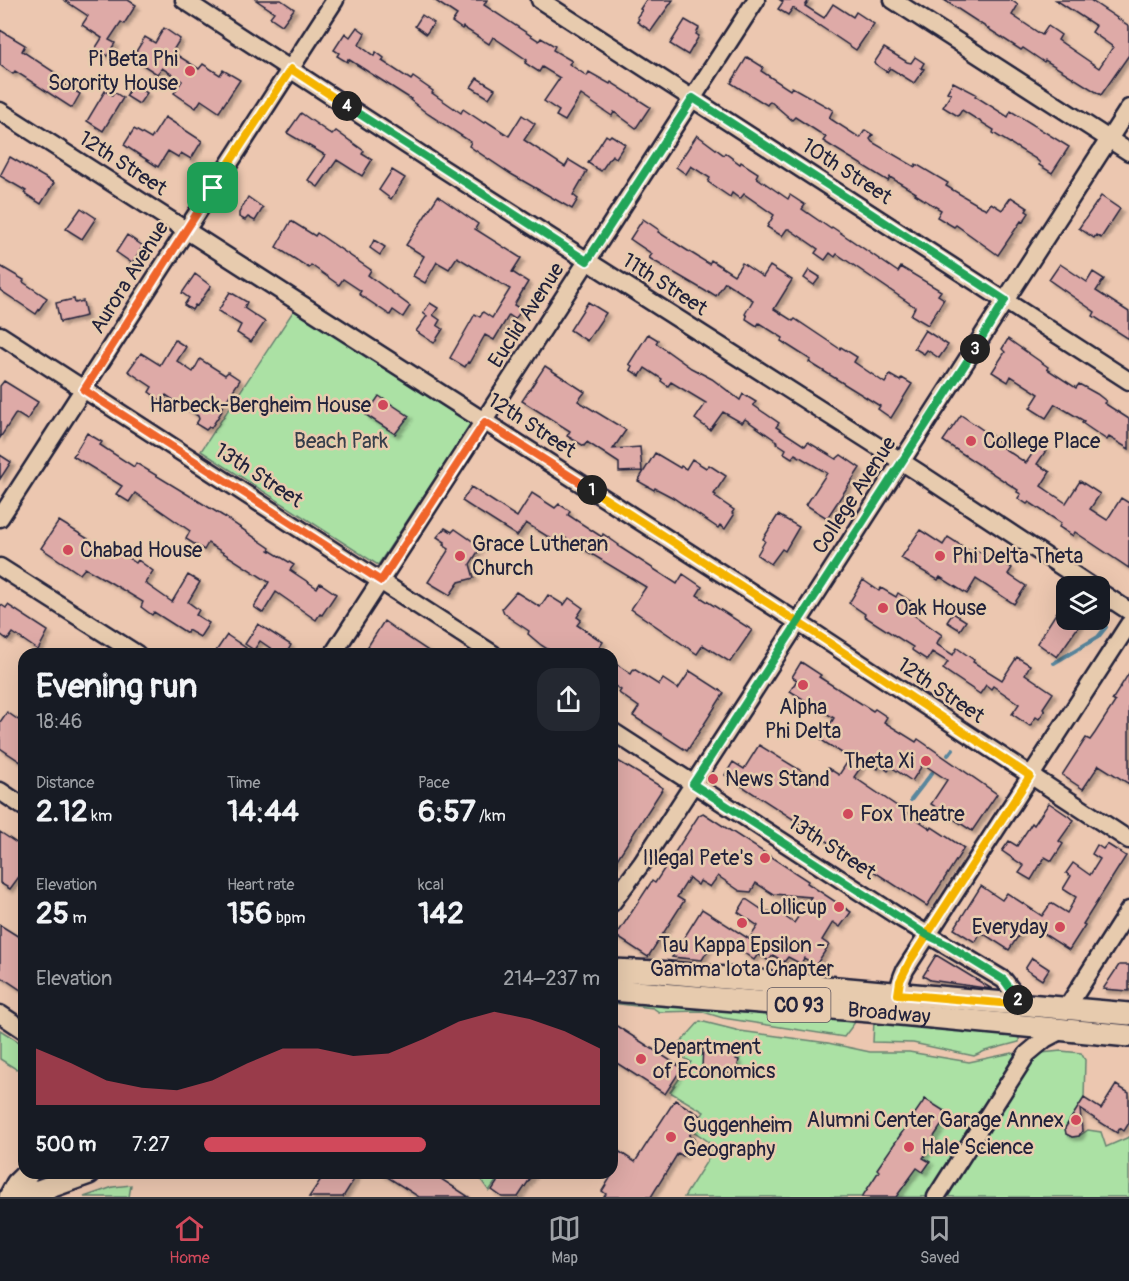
<!DOCTYPE html>
<meta charset="utf-8">
<style>
:root{--surface:#171b24;--page:#242831;--text:#f1f3f6;--muted:#9ea1a6;--line:#363941;--accent:#d1495b}
body{margin:0;font-family:Pangolin,sans-serif;background:var(--page);color:var(--text);height:100vh;display:flex;flex-direction:column;font-size:22px;white-space:nowrap}
*{box-sizing:border-box;margin:0}
p{font-size:20px;color:var(--muted)}
.icon{flex:none;width:33px;height:33px;fill:none;stroke:currentColor;stroke-width:2;stroke-linecap:round;stroke-linejoin:round}
.map{position:relative;flex:1;overflow:hidden}
.sheet{position:absolute;left:18px;top:648px;width:600px;height:531px;display:flex;flex-direction:column;background:var(--surface);border-radius:18px;box-shadow:0 6px 24px #0002}
.sheet>*{flex:none}
.fabs{position:absolute;left:1056px;top:576px;display:grid;gap:12px}
.fabs a{display:grid;place-items:center;width:54px;height:54px;border-radius:12px;background:var(--surface);box-shadow:0 6px 24px #0002;font-size:30px}
.pin{position:absolute;display:grid;place-items:center;width:51px;height:51px;color:#fff;margin:-26px;border-radius:12px;box-shadow:0 3px 9px #0006}
.km{position:absolute;width:30px;height:30px;margin:-15px;border-radius:50%;background:#222;color:#fff;font-size:16px;line-height:30px;text-align:center}
.round{display:grid;place-items:center;flex:none;width:63px;height:63px;border-radius:18px;background:var(--page)}
.head{display:flex;align-items:center;justify-content:space-between;height:102px;padding:0 18px}
h1{font-size:33px;font-weight:700;line-height:45px}
.metrics{display:grid;grid-template-columns:repeat(3,1fr);gap:9px;height:102px;padding:6px 18px}
.metrics div{display:grid;align-content:center}
.metrics b{font-size:30px;font-weight:700}
.metrics small{font-size:16px;font-weight:400}
.metrics p{font-size:16px}
.chart{height:168px;padding:12px 18px}
.chart p{display:flex;justify-content:space-between}
.chart svg{width:100%;height:108px;margin-top:6px;fill:var(--accent);opacity:.7}
ul{padding:0 18px;list-style:none;font-size:20px}
li{display:grid;grid-template-columns:96px 72px 1fr;align-items:center;height:45px}
li i{height:15px;border-radius:8px;background:var(--accent)}
.dock{display:flex;justify-content:space-around;align-items:center;height:84px;border-top:2px solid var(--line);background:var(--surface);font-size:16px;color:var(--muted)}
.dock a{display:grid;justify-items:center;gap:3px}
.dock .active{color:var(--accent)}
.map>svg:first-child{display:block}
</style>
<div class="map">
<svg width="1129" height="1197" viewBox="0 0 1129 1197">
<defs>
<filter id="shadow"><feDropShadow dx="3.5" dy="3.5" stdDeviation="1.5" flood-color="#0004"/></filter>
</defs>
<rect width="100%" height="100%" fill="#ecc7b0"/>
<filter id="ink" filterUnits="userSpaceOnUse"><feTurbulence type="fractalNoise" baseFrequency=".0167" numOctaves="2"/><feDisplacementMap in="SourceGraphic" scale="12" xChannelSelector="R" yChannelSelector="G"/><feConvolveMatrix kernelMatrix="1 2 1 2 8 2 1 2 1" color-interpolation-filters="sRGB"/></filter>
<g filter="url(#ink)">
<path fill="#abe1a4" stroke="#668270" stroke-width="1.5" d="M294 310 471 424 378 565 201 451Z
M612 997 859 1017 844 1037 723 1018 700 1011 659 1012 653 1008 612 1003Z
M700 1021 740 1031 828 1043 870 1052H909L969 1062 1012 1053 1015 1054 999 1083 926 1197H684L712 1153 706 1148 709 1142 692 1130 704 1112 670 1092 691 1062 673 1051Z
M874 1021 1001 1032 1019 1038V1042L985 1051 974 1056 913 1043 873 1042Z
M0 1030 24 1045V1067L16 1069 0 1059Z
M1061 1051 1081 1053 1085 1060 1084 1098 1065 1128 1066 1134 1072 1137 1079 1136 1088 1130 1101 1132 1106 1147 1129 1137V1197H942L1033 1057 1041 1053Z
M476 1173H502L489 1191Z
M131 1185 129 1197H84L113 1187Z"/>
<g fill="none" stroke-linecap="round" stroke-linejoin="round">
<path stroke="#59869d" stroke-width="4" d="M1054 663 1098 637 1106 627
M948 755 953 749
M911 800 932 773"/>
</g>
<path fill="#deaaa7" stroke="#22223b" stroke-width="1.5" filter="url(#shadow)" d="M64 0H128L136 5 124 24 121 22 109 40 115 43 107 56 95 49 102 38 82 25 88 16Z
M256 0H281L294 9 282 25 270 17 274 12Z
M434 0H487L484 5 539 41 541 38 555 46 553 50 572 61 569 64 587 76 589 72 610 84 611 82 650 107 636 128 614 112 612 116 581 95 565 121 556 116 559 111 544 101 560 78 542 67 539 72 525 63 527 60 493 37 489 44 463 27 462 29 452 22 457 15Z
M646 0H673L651 31 637 22 639 19 637 17 642 10 640 9Z
M780 0H809L805 6 824 18 833 4 853 17 856 12 874 24 856 50 793 8 788 15 778 9 783 2Z
M944 0H1011L1018 5 1012 15 1042 35 1048 26 1061 35 1058 40 1099 68 1113 47 1092 32 1096 26 1056 0H1090L1129 26V55L1101 95 1045 60 1044 62 1023 48 1021 50Z
M422 15 434 23 426 34 415 26Z
M685 20 699 28 696 34 699 36 688 55 670 44Z
M357 27 365 33 359 45 374 56 376 52 384 58 382 61 411 80 413 77 433 91 432 93 461 113 463 109 484 123 486 121 509 136 522 115 535 124 524 140 565 167 569 160 587 171 573 195 578 199 572 209 511 174 469 146 471 142 428 114 410 100 411 99 348 59 347 62 337 56 339 53 334 50 345 33 350 37Z
M164 28 180 39 172 52 199 69 203 64 220 75 223 70 240 80 219 112 201 100 196 108 174 93 182 81 162 68 157 74 132 58 145 37 155 43Z
M0 30 25 45 22 51 57 74 55 78 80 94 72 108 15 71 13 74 0 65Z
M884 48 907 62 911 63 915 57 924 63 921 68 924 69 914 83 890 68 887 72 874 63Z
M747 57 763 67 761 71 790 90 792 87 833 110 829 118 860 138 865 130 873 135 870 139 872 142 915 167 916 164 948 183 946 186 980 206 987 209 991 203 1002 210 1011 197 1028 208 1026 211 1029 213 1023 222 1021 221 998 255 956 225 954 227 937 217 941 210 915 194 916 193 890 177 888 181 823 141 826 137 795 117 792 120 770 101 767 105 731 83Z
M477 78 495 89 489 98 471 87Z
M953 82 976 94 975 96 1008 117 1011 111 1069 147 1052 173 1039 165 1040 163 1036 159 993 133 994 130 962 110 958 116 943 107 951 94 947 92Z
M133 84 147 93 139 104 126 96Z
M105 91 112 95 114 92 123 98 103 131 87 121Z
M301 113 332 135 336 131 364 151 362 154 372 160 362 176 337 160 318 187 308 180 325 155 287 133Z
M165 117 202 141 191 159 181 153 178 157 168 151 158 167 124 145 134 129 151 139Z
M606 135 609 137 611 135 625 144 616 158 612 155 601 171 588 163Z
M697 135 724 155 725 153 740 164 741 162 758 173 756 177 788 199 790 195 805 205 802 209 831 229 832 227 898 272 901 267 941 291 938 295 944 299 928 325 911 315 915 307 837 254 835 257 830 253 825 260 815 253 818 249 789 229H787L782 236 767 227 774 215 744 194 740 199 732 193 730 197 708 182 710 178 691 166 686 174 676 167Z
M10 157 54 183 41 204 24 193 26 191 0 176Z
M392 170 405 178 391 199 379 190Z
M438 196 478 224 475 229 521 258 512 272 528 282 514 305 522 310 515 319 509 315 494 340 485 335 469 363 468 362 465 367 450 358 470 323 475 314 480 317 483 312 492 318 510 289 457 257 449 269 437 262 425 283 413 276 424 256 406 245Z
M1101 196 1120 209 1101 238 1096 235 1094 238 1079 228Z
M248 197 263 208 255 221 248 217 245 220 239 217V213Z
M81 208 96 218 82 239 66 229Z
M643 219 659 230 658 232 688 251 709 264 711 260 734 275 742 263 763 277 770 266 792 280 774 309 793 321 795 319 840 349 841 347 857 357 854 362 885 383 890 375 900 381 902 378 912 384 891 418 878 409 880 406 809 362 811 360 781 341 783 338 759 323 757 326 746 319 747 316 745 314 753 300 725 282 716 296 708 291 707 292 649 258 652 254 630 239Z
M291 221 315 236 317 233 371 270 368 275 410 306 403 317 393 310 390 315 359 294 361 291 343 279 339 285 311 265 309 268 276 247Z
M127 235 143 246 132 263 116 252Z
M374 240 385 247 380 255 370 248Z
M1060 264 1087 282 1093 272 1104 279 1096 291 1129 312V339L1093 316 1095 312 1049 280Z
M0 266 24 280 23 282 47 298 36 314 0 290Z
M809 270 820 277 814 285 804 278Z
M195 274 211 286 197 306 195 305 192 310 184 305 189 298 182 293Z
M230 292 247 302 244 308 265 322 251 342 237 333 241 325 218 311Z
M74 299 75 303 83 301 86 316 60 322 56 303Z
M588 302 606 313 587 341 570 330Z
M430 303 438 308 433 315 440 320 437 325 443 329 434 343 416 331 427 316 423 313Z
M925 330 948 345 939 358 927 350 924 354 914 348Z
M648 334 658 340 656 343 691 368 712 379 740 400 743 394 756 402 753 405 779 423 776 427 805 446 808 442 836 459 841 455 860 468 827 518 806 505 827 473 795 454 792 458 784 453 786 449 777 443 778 442 745 419 742 423 723 412 710 430 695 419 706 403 671 382 668 386 661 381 662 379 645 368 640 376 630 370 632 366 629 364Z
M1008 339 1048 367 1047 369 1076 388 1079 384 1097 394 1106 401 1104 403 1129 419V449L1109 437 1107 440 1082 423 1084 421 1055 404 1046 418 1030 408 1039 394 1011 376 1008 382 992 372 1005 352 1002 349Z
M175 340 186 347 177 361 193 372 200 359 225 375 228 372 240 380 220 410 222 411 211 428 209 427 206 430 196 424 199 419 198 416 166 395 162 401 149 392 152 387 128 371 141 353 160 365Z
M545 366 585 392 578 401 626 430 613 449 640 447 642 471 619 472V463L587 442 584 446 567 436 570 431 522 401Z
M4 381 38 402 27 420 16 413 0 438V386Z
M379 396 409 416 395 434 366 415Z
M961 415 999 441 997 444 1026 463 1039 444 1047 449 1037 464 1050 472 1041 486 1066 503 1080 481 1100 494 1090 509 1107 520 1121 498 1129 503V568L1075 532 1073 536 1059 527 1061 523 1029 502 1027 504 1018 498 1021 494 1017 492 1018 490 943 441Z
M87 433 102 442 100 445 134 467 136 463 223 516 270 548 269 550 294 565 290 570 317 588 320 583 336 594 322 615 320 614 316 620 276 592 263 613 254 607 269 582 208 543 204 550 186 539 190 531 135 493 129 502 116 494 122 486 73 456Z
M655 453 680 468 681 466 686 469 692 459 706 468 709 465 726 476 714 494 716 495 715 497 734 510 732 513 734 515 725 529 720 525 718 528 672 497 655 488 654 490 638 481Z
M0 455 11 462 0 479Z
M471 487 517 517 532 493 555 508 559 504 570 511 568 515 602 537 603 534 619 545 618 546 677 584 683 574 702 587 697 595 752 630 730 662 703 645 697 654 631 609 646 587 562 536 558 543 526 523 517 536 462 501Z
M778 515 799 527 785 551 782 549 771 564 757 555 765 541 763 539Z
M59 521 109 552 112 547 136 563 138 560 153 571 145 583 172 602 188 575 200 582 188 602 199 610 196 615 209 623 200 637 188 630 187 633 154 612 152 615 141 607 143 602 108 581 85 568 80 574 41 548Z
M445 528 452 532 455 529 481 547 470 564 474 578 459 582 450 595 428 582 449 549 443 545 445 542 437 537Z
M920 530 943 545 948 537 971 552 973 548 998 564 1000 561 1012 568 1008 574 1026 586 1014 604 976 579 967 594 940 577 938 580 901 558Z
M863 580 879 591 881 588 896 597 898 593 913 603 908 611 942 635 936 644 953 655 957 648 974 660 973 662 1002 680 1017 657 1030 665 1025 674 1053 693 1043 708 1045 710 1039 719 1036 717 1030 726 1012 714 1019 704 993 686 991 689 986 685 980 694 943 669 948 662 932 652 927 660 913 651 912 650 913 647 864 616 865 614 849 603Z
M516 592 540 607 548 595 564 605 569 598 583 608 577 617 581 620 577 625 603 642 595 654H555L541 645 528 634 529 631 508 617 509 616 504 613 502 608Z
M0 604 6 608 8 605 48 631 38 650 13 633 8 640 0 634Z
M1060 607 1066 611V620H1083L1057 657 1037 643Z
M953 613 966 621 960 630 947 622Z
M384 621 398 631 433 654H363Z
M258 624 291 645 286 654H279L260 641 254 650 245 644Z
M227 635 246 648 241 654H214Z
M612 661 631 674 634 669 659 685 663 679 678 689 690 671 724 693 687 751 633 716 639 707 619 693 621 690 612 684Z
M801 662 821 675 819 677 873 711 875 709 887 717 884 722 916 742 918 739 997 794 972 831 931 804 947 780 923 764 912 781 891 767 888 771 880 765 878 769 865 761 854 777 931 829 932 827 964 848 927 906 725 775 733 762 744 769 759 745 819 782 828 768 839 775 850 758 821 740 834 718 790 691 797 680 792 677Z
M1129 673V784L1099 765 1083 789 1062 775 1086 738 1090 740 1095 733 1115 702 1112 700Z
M7 712 24 724V764L0 748V722Z
M618 761 663 788 612 867V770Z
M1049 803 1074 820 1059 841 1063 844 1052 861 1045 857 1031 880 1019 873 1024 866 1002 851 1009 841 1017 846 1032 823 1034 825Z
M703 813 808 881 807 883 851 912 840 927 833 922 822 940 829 945 816 965 804 958 801 964 788 957 784 962 773 955 769 961 758 954 754 960 726 940 723 944 715 938 702 960 672 957 702 909 749 939 758 926 738 912 746 899 764 911 778 912 794 923 800 914 805 915 801 912 811 897 773 894 756 883 751 892 740 891 718 876 710 887 700 881 698 885 689 878 677 897 684 901 648 957 616 936 652 881 655 883 699 815Z
M0 832 24 848V870L10 889 0 883Z
M1107 844 1126 856 1083 924 1085 925 1069 950 1027 923 1009 950 981 932 975 942 954 929 981 886 1002 900 1007 893 1042 916 1051 903 1067 913 1076 897 1063 889 1071 876 1066 873 1073 863 1090 875 1100 859 1092 854 1097 845 1103 849Z
M0 925 24 940V992L0 976Z
M936 955 992 989 930 980 923 976Z
M1032 958 1049 969 1042 980 1025 969Z
M1119 965H1129V991L1103 989Z
M612 1023 682 1068 665 1094 612 1060Z
M703 1045 734 1048V1051H737L736 1059 739 1060 736 1074 702 1069Z
M1116 1085 1129 1093V1123L1124 1131 1120 1128 1117 1133 1080 1109 1082 1131 1079 1136 1072 1137 1066 1134 1065 1128 1084 1098 1101 1109Z
M925 1099 949 1114 933 1138 935 1140 923 1158 930 1162 923 1172 917 1168 896 1197H862L879 1171 877 1169Z
M675 1100 701 1116 689 1136 694 1139 683 1156 678 1153 651 1197H604L606 1194 602 1191 612 1175V1147L635 1162Z
M325 1173H358L343 1197H309Z
M381 1173H432L469 1197H419Z
M503 1173H534L518 1197H502L492 1190Z"/>
<g fill="none" stroke-linecap="round" stroke-linejoin="round">
<defs>
<path id="minor" d="M184 0 431 161 918 472 1091 586
M540 0 1129 381
M893 0 1129 152
M0 111 813 632 1129 840
M0 335 493 654
M0 518 335 0
M0 567 137 654
M1100 592 1129 611
M333 654 756 0
M612 731 902 919 1004 980 1023 1005
M0 791 24 807
M612 903 642 863 748 700 1129 108
M905 1004C896 991 899 984 905 970L1129 624
M1066 1009 1129 910
M0 1014 24 1030
M936 1197 1027 1054 1045 1039 1062 1030"/>
<g id="major">
<path d="M612 970 658 972 1129 1014"/>
<path id="s1" d="M612 990 869 1011 1129 1036"/>
<path d="M10 1197 17 1184 28 1173"/>
<path d="M22 1197 89 1173"/>
</g>
</defs>
<use href="#minor" stroke="#22223b" stroke-width="21"/>
<use href="#major" stroke="#22223b" stroke-width="26"/>
<use href="#minor" stroke="#e7cbae" stroke-width="16"/>
<use href="#major" stroke="#e7cbae" stroke-width="21"/>
</g>
</g>
<g fill="none" stroke-linecap="round" stroke-linejoin="round" filter="url(#ink)">
<defs>
<path id="split-1" d="M213 188 84 390 381 581 485 422 592 490"/>
<path id="split-2" d="M592 490 813 632 1030 776 910 961 900 981 898 994 1023 1005 1018 1000"/>
<path id="split-3" d="M975 349 693 784 927 935 946 944 1004 980 1018 1000"/>
<path id="split-4" d="M347 106 587 261 693 98 1005 300 975 349"/>
<path id="split-5" d="M213 188 291 69 347 106"/>
</defs>
<use href="#split-1" stroke="#fff" stroke-width="12"/>
<use href="#split-2" stroke="#fff" stroke-width="12"/>
<use href="#split-3" stroke="#fff" stroke-width="12"/>
<use href="#split-4" stroke="#fff" stroke-width="12"/>
<use href="#split-5" stroke="#fff" stroke-width="12"/>
<use href="#split-1" stroke="#f0652b" stroke-width="8"/>
<use href="#split-2" stroke="#f5b400" stroke-width="8"/>
<use href="#split-3" stroke="#22a559" stroke-width="8"/>
<use href="#split-4" stroke="#22a559" stroke-width="8"/>
<use href="#split-5" stroke="#f5b400" stroke-width="8"/>
</g>
<g fill="#d1495b" stroke="#e7cbae" stroke-width="2">
<circle cx="190" cy="71" r="6"/>
<circle cx="383" cy="405" r="6"/>
<circle cx="971" cy="441" r="6"/>
<circle cx="68" cy="550" r="6"/>
<circle cx="460" cy="556" r="6"/>
<circle cx="940" cy="556" r="6"/>
<circle cx="883" cy="608" r="6"/>
<circle cx="803" cy="685" r="6"/>
<circle cx="926" cy="761" r="6"/>
<circle cx="713" cy="779" r="6"/>
<circle cx="848" cy="814" r="6"/>
<circle cx="765" cy="858" r="6"/>
<circle cx="839" cy="907" r="6"/>
<circle cx="742" cy="923" r="6"/>
<circle cx="1060" cy="927" r="6"/>
<circle cx="641" cy="1059" r="6"/>
<circle cx="1076" cy="1120" r="6"/>
<circle cx="671" cy="1137" r="6"/>
<circle cx="909" cy="1147" r="6"/>
</g>
<g text-anchor="middle" stroke-width="5" stroke-linejoin="round" paint-order="stroke">
<rect fill="#e7cbae" stroke="#5d555e" stroke-width="1.5" x="767.5" y="988" width="63" height="34" rx="4.5"/>
<g font-size="20" font-weight="bold" fill="#22223b">
<text x="799" y="1012">CO 93</text>
</g>
<g font-size="21" fill="#22223b" stroke="#e7cbae" text-anchor="start">
<text x="178" y="66" text-anchor="end">Pi Beta Phi<tspan x="178" dy="24">Sorority House</tspan></text>
<text x="371" y="412" text-anchor="end">Harbeck-Bergheim House</text>
<text x="983" y="448">College Place</text>
<text x="472" y="551">Grace Lutheran<tspan x="472" dy="24">Church</tspan></text>
<text x="80" y="557">Chabad House</text>
<text x="952" y="563">Phi Delta Theta</text>
<text x="895" y="615">Oak House</text>
<text x="803" y="714" text-anchor="middle">Alpha<tspan x="803" dy="24">Phi Delta</tspan></text>
<text x="914" y="768" text-anchor="end">Theta Xi</text>
<text x="725" y="786">News Stand</text>
<text x="860" y="821">Fox Theatre</text>
<text x="753" y="865" text-anchor="end">Illegal Pete's</text>
<text x="827" y="914" text-anchor="end">Lollicup</text>
<text x="1048" y="934" text-anchor="end">Everyday</text>
<text x="742" y="952" text-anchor="middle">Tau Kappa Epsilon -<tspan x="742" dy="24">Gamma Iota Chapter</tspan></text>
<text x="653" y="1054">Department<tspan x="653" dy="24">of Economics</tspan></text>
<text x="1064" y="1127" text-anchor="end">Alumni Center Garage Annex</text>
<text x="683" y="1132">Guggenheim<tspan x="683" dy="24">Geography</tspan></text>
<text x="921" y="1154">Hale Science</text>
</g>
<g font-size="21" fill="#22223b" stroke="#e7cbae">
<text transform="translate(123 163) rotate(33)" y="7">12th Street</text>
<text transform="translate(847 171) rotate(33)" y="7">10th Street</text>
<text transform="translate(129 277) rotate(-58)" y="7">Aurora Avenue</text>
<text transform="translate(665 284) rotate(33)" y="7">11th Street</text>
<text transform="translate(526 315) rotate(-57)" y="7">Euclid Avenue</text>
<text transform="translate(532 425) rotate(33)" y="7">12th Street</text>
<text transform="translate(259 475) rotate(33)" y="7">13th Street</text>
<text transform="translate(854 495) rotate(-57)" y="7">College Avenue</text>
<text transform="translate(941 690) rotate(34)" y="7">12th Street</text>
<text transform="translate(832 847) rotate(33)" y="7">13th Street</text>
<text dy="7" stroke="none"><textPath href="#s1" startOffset="278">Broadway</textPath></text>
</g>
<g font-size="21" fill="#373f4b" stroke="#e7cbae">
<text x="341" y="448">Beach Park</text>
</g>
</g>
</svg>
<div class="fabs">
<a><svg class="icon" aria-label="layers" viewBox="0 0 24 24"><path d="M12 4l9 5-9 5-9-5zM3 14l9 5 9-5"/></svg></a>
</div>
<div class="pin" style="left:213px;top:188px;background:#1e9e55"><svg class="icon" aria-label="arrive" viewBox="0 0 24 24"><path d="M6 21V4h12l-3 4 3 4H6"/></svg></div>
<b class="km" style="left:592px;top:490px">1</b>
<b class="km" style="left:1018px;top:1000px">2</b>
<b class="km" style="left:975px;top:349px">3</b>
<b class="km" style="left:347px;top:106px">4</b>
<section class="sheet">
<div class="head"><div><h1>Evening run</h1><p>18:46</p></div><a class="round"><svg class="icon" aria-label="share" viewBox="0 0 24 24"><path d="M12 15V3M7 8l5-5 5 5M5 13v7h14v-7"/></svg></a></div>
<div class="metrics">
<div><p>Distance</p><b>2.12<small> km</small></b></div>
<div><p>Time</p><b>14:44</b></div>
<div><p>Pace</p><b>6:57<small> /km</small></b></div>
</div>
<div class="metrics">
<div><p>Elevation</p><b>25<small> m</small></b></div>
<div><p>Heart rate</p><b>156<small> bpm</small></b></div>
<div><p>kcal</p><b>142</b></div>
</div>
<div class="chart"><p><span>Elevation</span>214–237 m</p>
<svg viewBox="0 0 160 44" preserveAspectRatio="none"><path d="M0 44V21L10 27L20 34L30 37L40 38L50 34L60 27L70 21L80 21L90 24L100 23L110 17L120 10L130 6L140 9L150 14L160 21V44z"/></svg>
</div>
<ul>
<li><b>500 m</b>7:27<i style="width:56%"></i></li>
</ul>
</section>
</div>
<nav class="dock">
<a class="active"><svg class="icon" aria-label="home" viewBox="0 0 24 24"><path d="M3 11l9-7 9 7M6 9v11h12V9"/></svg>Home</a>
<a><svg class="icon" aria-label="map" viewBox="0 0 24 24"><path d="M3 6l6-2 6 2 6-2v14l-6 2-6-2-6 2zM9 4v14M15 6v14"/></svg>Map</a>
<a><svg class="icon" aria-label="saved" viewBox="0 0 24 24"><path d="M7 4h10v16l-5-4-5 4z"/></svg>Saved</a>
</nav>
